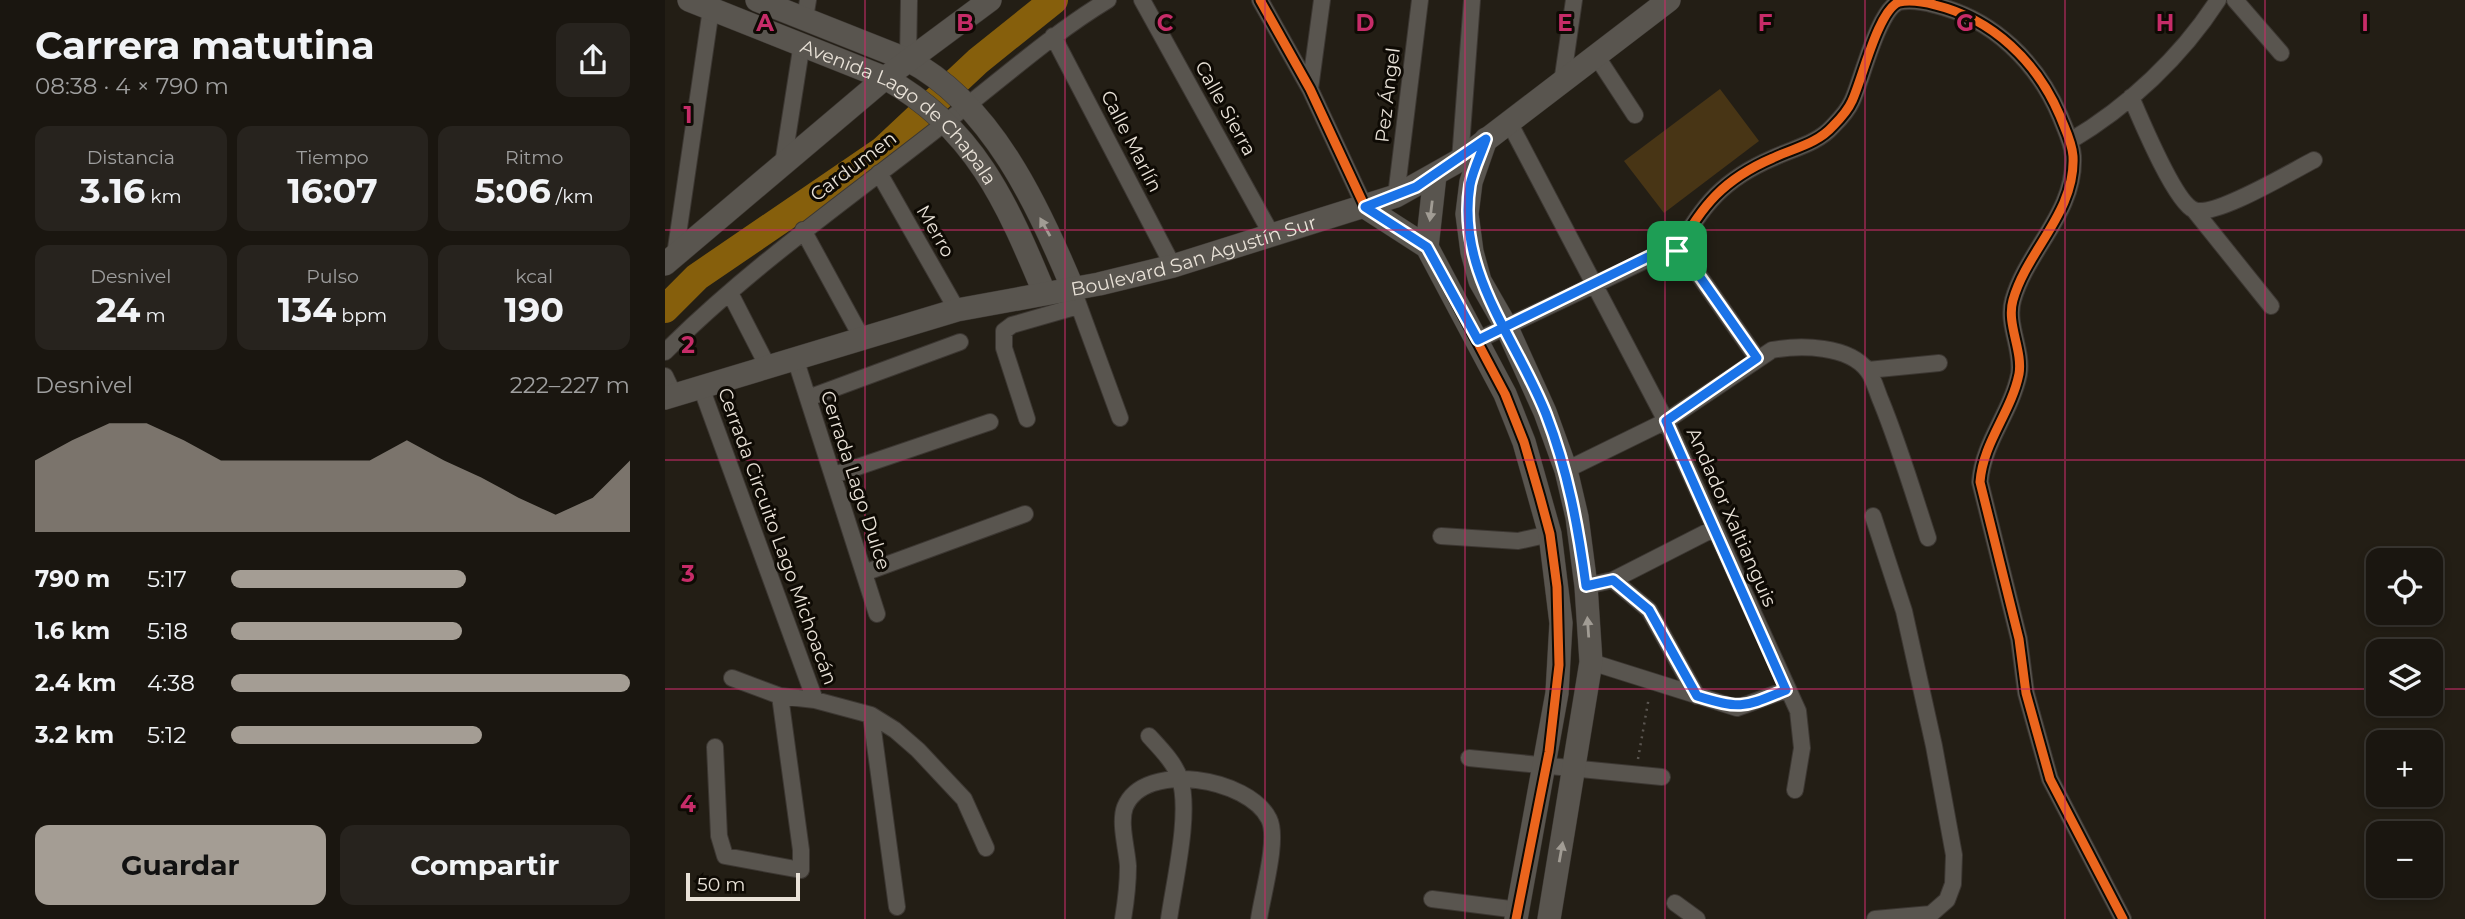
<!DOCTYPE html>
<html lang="es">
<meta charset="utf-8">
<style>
:root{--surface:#1a1610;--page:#27231e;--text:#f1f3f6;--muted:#9f9f9f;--line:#383530;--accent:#a49d94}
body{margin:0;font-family:Montserrat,sans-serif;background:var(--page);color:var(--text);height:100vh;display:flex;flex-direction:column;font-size:26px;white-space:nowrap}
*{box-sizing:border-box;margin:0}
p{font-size:23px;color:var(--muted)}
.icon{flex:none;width:38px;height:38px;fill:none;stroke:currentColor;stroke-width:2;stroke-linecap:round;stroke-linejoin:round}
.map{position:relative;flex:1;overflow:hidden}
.panel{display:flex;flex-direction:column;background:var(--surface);width:665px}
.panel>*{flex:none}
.buttons{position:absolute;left:1701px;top:548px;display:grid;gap:14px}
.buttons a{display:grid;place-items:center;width:77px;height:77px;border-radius:14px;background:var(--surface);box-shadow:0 4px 10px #0003,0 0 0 2px var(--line);font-size:35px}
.scale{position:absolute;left:21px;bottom:18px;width:114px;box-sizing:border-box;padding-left:7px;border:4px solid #e9e2d8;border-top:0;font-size:19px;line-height:24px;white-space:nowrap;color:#e9e2d8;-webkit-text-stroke:5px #0e0a04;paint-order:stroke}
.pin{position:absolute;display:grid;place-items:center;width:60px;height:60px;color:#fff;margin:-30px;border-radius:14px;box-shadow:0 4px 10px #0006}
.round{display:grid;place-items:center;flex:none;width:74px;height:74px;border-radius:14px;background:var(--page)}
.summary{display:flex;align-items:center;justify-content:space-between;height:119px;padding:0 35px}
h1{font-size:38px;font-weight:700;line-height:52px}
.stats{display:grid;grid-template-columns:repeat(3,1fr);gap:10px;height:119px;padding:7px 35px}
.stats div{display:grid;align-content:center;border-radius:14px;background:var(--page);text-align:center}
.stats b{font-size:35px;font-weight:700}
.stats small{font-size:19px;font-weight:400}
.stats p{font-size:19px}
.chart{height:196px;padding:14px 35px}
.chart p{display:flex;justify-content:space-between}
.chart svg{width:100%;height:126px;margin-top:7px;fill:var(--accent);opacity:.7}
.cta{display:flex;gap:14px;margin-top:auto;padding:14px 35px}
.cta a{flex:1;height:80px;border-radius:14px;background:var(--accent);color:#111;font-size:28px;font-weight:700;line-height:80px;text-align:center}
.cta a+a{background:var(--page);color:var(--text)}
ul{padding:0 35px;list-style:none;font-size:23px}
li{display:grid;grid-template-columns:112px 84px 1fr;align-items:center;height:52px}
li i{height:18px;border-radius:9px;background:var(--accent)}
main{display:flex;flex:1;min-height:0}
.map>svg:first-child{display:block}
</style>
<main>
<section class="panel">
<div class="summary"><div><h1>Carrera matutina</h1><p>08:38 · 4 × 790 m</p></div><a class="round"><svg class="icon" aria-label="share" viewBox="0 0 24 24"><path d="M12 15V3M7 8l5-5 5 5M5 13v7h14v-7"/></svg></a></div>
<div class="stats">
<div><p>Distancia</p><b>3.16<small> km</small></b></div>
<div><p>Tiempo</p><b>16:07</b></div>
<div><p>Ritmo</p><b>5:06<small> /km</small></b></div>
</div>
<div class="stats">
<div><p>Desnivel</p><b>24<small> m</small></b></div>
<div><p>Pulso</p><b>134<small> bpm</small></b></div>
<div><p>kcal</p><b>190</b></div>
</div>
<div class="chart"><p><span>Desnivel</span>222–227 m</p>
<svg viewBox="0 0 160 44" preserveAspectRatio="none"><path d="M0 44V19L10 12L20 6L30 6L40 12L50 19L60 19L70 19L80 19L90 19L100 12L110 19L120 25L130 32L140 38L150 32L160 19V44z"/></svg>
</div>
<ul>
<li><b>790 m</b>5:17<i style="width:59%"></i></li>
<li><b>1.6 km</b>5:18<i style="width:58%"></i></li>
<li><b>2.4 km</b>4:38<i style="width:100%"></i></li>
<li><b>3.2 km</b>5:12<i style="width:63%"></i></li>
</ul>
<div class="cta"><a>Guardar</a><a>Compartir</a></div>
</section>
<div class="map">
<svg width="1800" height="919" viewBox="0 0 1800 919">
<rect width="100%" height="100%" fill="#231e15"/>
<path fill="#483515" d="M1055 89 1094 141 999 213 959 161Z"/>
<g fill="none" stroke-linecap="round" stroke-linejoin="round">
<path stroke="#865f0c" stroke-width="28" d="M0 309 32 277 218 150 313 61 389 0"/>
<defs>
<path id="street" d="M477 0 608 237
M595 0 645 89 700 207
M1570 0 1616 53
M140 18 143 0
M388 36 508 266
M932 57 970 115
M243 60 244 0
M897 83 909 0
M645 89 657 0
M1466 97C1475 118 1510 202 1529 210 1550 218 1627 171 1649 160
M844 122 1001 421 1133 711 1137 748 1130 790
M1405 141C1463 107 1517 56 1553 0
M795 160 807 0
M118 164 137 43
M214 173 292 310
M731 196 755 0
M1529 210 1606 306
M138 230 198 340
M1012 251C1037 205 1059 179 1108 158 1129 148 1152 144 1168 126 1175 119 1183 110 1187 101 1197 80 1213 10 1234 2 1245 0 1259 2 1270 5 1328 19 1372 62 1395 116 1400 129 1407 142 1408 156 1411 212 1362 250 1348 300 1341 324 1358 350 1354 374 1346 413 1318 442 1315 482L1354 639 1361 693 1385 779 1458 919
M10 255 46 9
M65 293 103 367
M411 298 455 418
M813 340 1002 250 1012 251 1021 257 1092 358
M0 352C86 266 186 197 281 122 335 81 385 35 443 0
M130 358 212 614
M1203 370 1274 363
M0 376 9 395
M36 387 150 700
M143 398 295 342
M362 419 339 348V331L347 325 413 306
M901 470 1001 421 1107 350C1135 345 1184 345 1203 371 1209 379 1212 392 1216 401 1234 445 1248 492 1263 538
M169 475 325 422
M1208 516 1239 611 1269 746 1289 855 1288 884 1282 900 1266 914 1210 919
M776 536 853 541 885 534
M199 573 360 514
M948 580 984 610 1032 696
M921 586 948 580 1048 529
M926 662 1072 708 1121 690
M67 678 115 696 150 700 206 715 230 730 253 750 299 799 321 848
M206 715 232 907
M484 736C495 748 510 763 515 779 526 813 509 883 504 919
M50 747 54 836 60 856 136 870V850L115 696
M804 758 997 777
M767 899 853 910
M1010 903 1032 919
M458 919C461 901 463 883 463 866 462 849 454 823 460 807 479 760 584 778 604 819 614 839 597 896 594 919"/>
<g id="secondary">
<path id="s1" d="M24 0 220 78C309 127 342 203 379 292"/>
<path d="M92 0 243 60C326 103 374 207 408 289"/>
<path d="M821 139 806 182 802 214 807 252 815 281 842 328 880 412 901 470 912 517 921 586 926 662 884 919"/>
<path d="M700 207 762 247 840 394 859 442 885 534 896 623 892 693 851 919"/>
<path d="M762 247 770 175"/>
<path d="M0 264 220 78 325 0"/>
<path id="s2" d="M0 398 292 310 434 284 508 266 731 196 795 160 1004 0"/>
</g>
</defs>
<use href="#street" stroke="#3c3732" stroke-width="18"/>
<use href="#secondary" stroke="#3c3732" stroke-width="24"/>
<path stroke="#5a5550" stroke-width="2.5" stroke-dasharray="2 5" stroke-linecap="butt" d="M973 759 984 697"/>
<use href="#street" stroke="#59554f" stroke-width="16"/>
<use href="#secondary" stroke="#59554f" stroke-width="23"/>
<defs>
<path id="cycleway" d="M595 0 645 89 700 207 762 247 840 394 859 442 875 497 885 534 892 587 894 665 884 752 851 919
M1012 251C1037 205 1059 179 1108 158 1129 148 1152 144 1168 126 1175 119 1183 110 1187 101 1197 80 1213 10 1234 2 1245 0 1259 2 1270 5 1328 19 1372 62 1395 116 1400 129 1407 142 1408 156 1411 212 1362 250 1348 300 1341 324 1358 350 1354 374 1346 413 1318 442 1315 482L1354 639 1361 693 1385 779 1458 919"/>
</defs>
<use href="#cycleway" stroke="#0e0a04" stroke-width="13"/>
<use href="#cycleway" stroke="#eb651d" stroke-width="9"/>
</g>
<defs><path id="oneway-solid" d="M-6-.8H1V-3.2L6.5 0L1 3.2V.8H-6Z" transform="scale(1.75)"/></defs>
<g fill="#a19c94">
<use href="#oneway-solid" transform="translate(766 211) rotate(97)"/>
<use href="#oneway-solid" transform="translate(380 227) rotate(-119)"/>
<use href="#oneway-solid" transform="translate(923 627) rotate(-94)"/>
<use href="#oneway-solid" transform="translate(896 852) rotate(-80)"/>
</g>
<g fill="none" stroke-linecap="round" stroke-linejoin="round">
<defs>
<path id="route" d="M1012 251 991 253 813 340 762 247 700 207 751 187 821 139C816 154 808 170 805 185 791 271 851 338 881 414 903 471 913 526 921 586L948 580 984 610 1032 696C1077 710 1079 707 1121 690L1001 421 1092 358 1021 257 1012 251"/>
</defs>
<use href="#route" stroke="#fff" stroke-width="14"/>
<use href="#route" stroke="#1a73e8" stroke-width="9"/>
</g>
<path fill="none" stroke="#c62c68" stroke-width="2" stroke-opacity="0.55" d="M200 0V919M400 0V919M600 0V919M800 0V919M1000 0V919M1200 0V919M1400 0V919M1600 0V919M0 230H1800M0 460H1800M0 689H1713M1766 689H1800"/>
<g text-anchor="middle" stroke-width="6" stroke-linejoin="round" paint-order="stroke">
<g font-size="19" fill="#e9e2d8" stroke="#0e0a04">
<text transform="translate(722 95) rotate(-83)" y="7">Pez Ángel</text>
<text transform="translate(561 108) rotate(61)" y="7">Calle Sierra</text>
<text dy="7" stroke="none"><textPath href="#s1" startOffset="242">Avenida Lago de Chapala</textPath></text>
<text transform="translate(467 141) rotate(63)" y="7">Calle Marlín</text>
<text transform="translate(188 166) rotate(-37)" y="7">Cardumen</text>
<text transform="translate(271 231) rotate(60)" y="7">Merro</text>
<text dy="7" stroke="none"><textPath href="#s2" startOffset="548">Boulevard San Agustín Sur</textPath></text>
<text transform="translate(191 480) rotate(72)" y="7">Cerrada Lago Dulce</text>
<text transform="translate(1067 517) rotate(66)" y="7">Andador Xaltianguis</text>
<text transform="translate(113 536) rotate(70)" y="7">Cerrada Circuito Lago Michoacán</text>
</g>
</g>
<g font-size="23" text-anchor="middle" font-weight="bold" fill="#c62c68" stroke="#0e0a04" stroke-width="6" stroke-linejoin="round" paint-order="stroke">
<text x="100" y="31">A</text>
<text x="300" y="31">B</text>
<text x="500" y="31">C</text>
<text x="700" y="31">D</text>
<text x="900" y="31">E</text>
<text x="1100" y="31">F</text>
<text x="1300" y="31">G</text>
<text x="1500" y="31">H</text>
<text x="1700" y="31">I</text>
<text x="23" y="123">1</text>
<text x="23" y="353">2</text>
<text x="23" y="582">3</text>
<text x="23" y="812">4</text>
</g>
</svg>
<div class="buttons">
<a><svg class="icon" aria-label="locate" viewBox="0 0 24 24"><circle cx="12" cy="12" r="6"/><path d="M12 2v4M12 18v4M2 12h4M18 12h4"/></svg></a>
<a><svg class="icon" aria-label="layers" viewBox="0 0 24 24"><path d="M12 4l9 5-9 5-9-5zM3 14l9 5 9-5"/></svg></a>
<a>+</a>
<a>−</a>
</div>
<div class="scale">50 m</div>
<div class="pin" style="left:1012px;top:251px;background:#1e9e55"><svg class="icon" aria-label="arrive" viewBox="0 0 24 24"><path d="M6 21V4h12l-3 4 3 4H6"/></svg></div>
</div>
</main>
